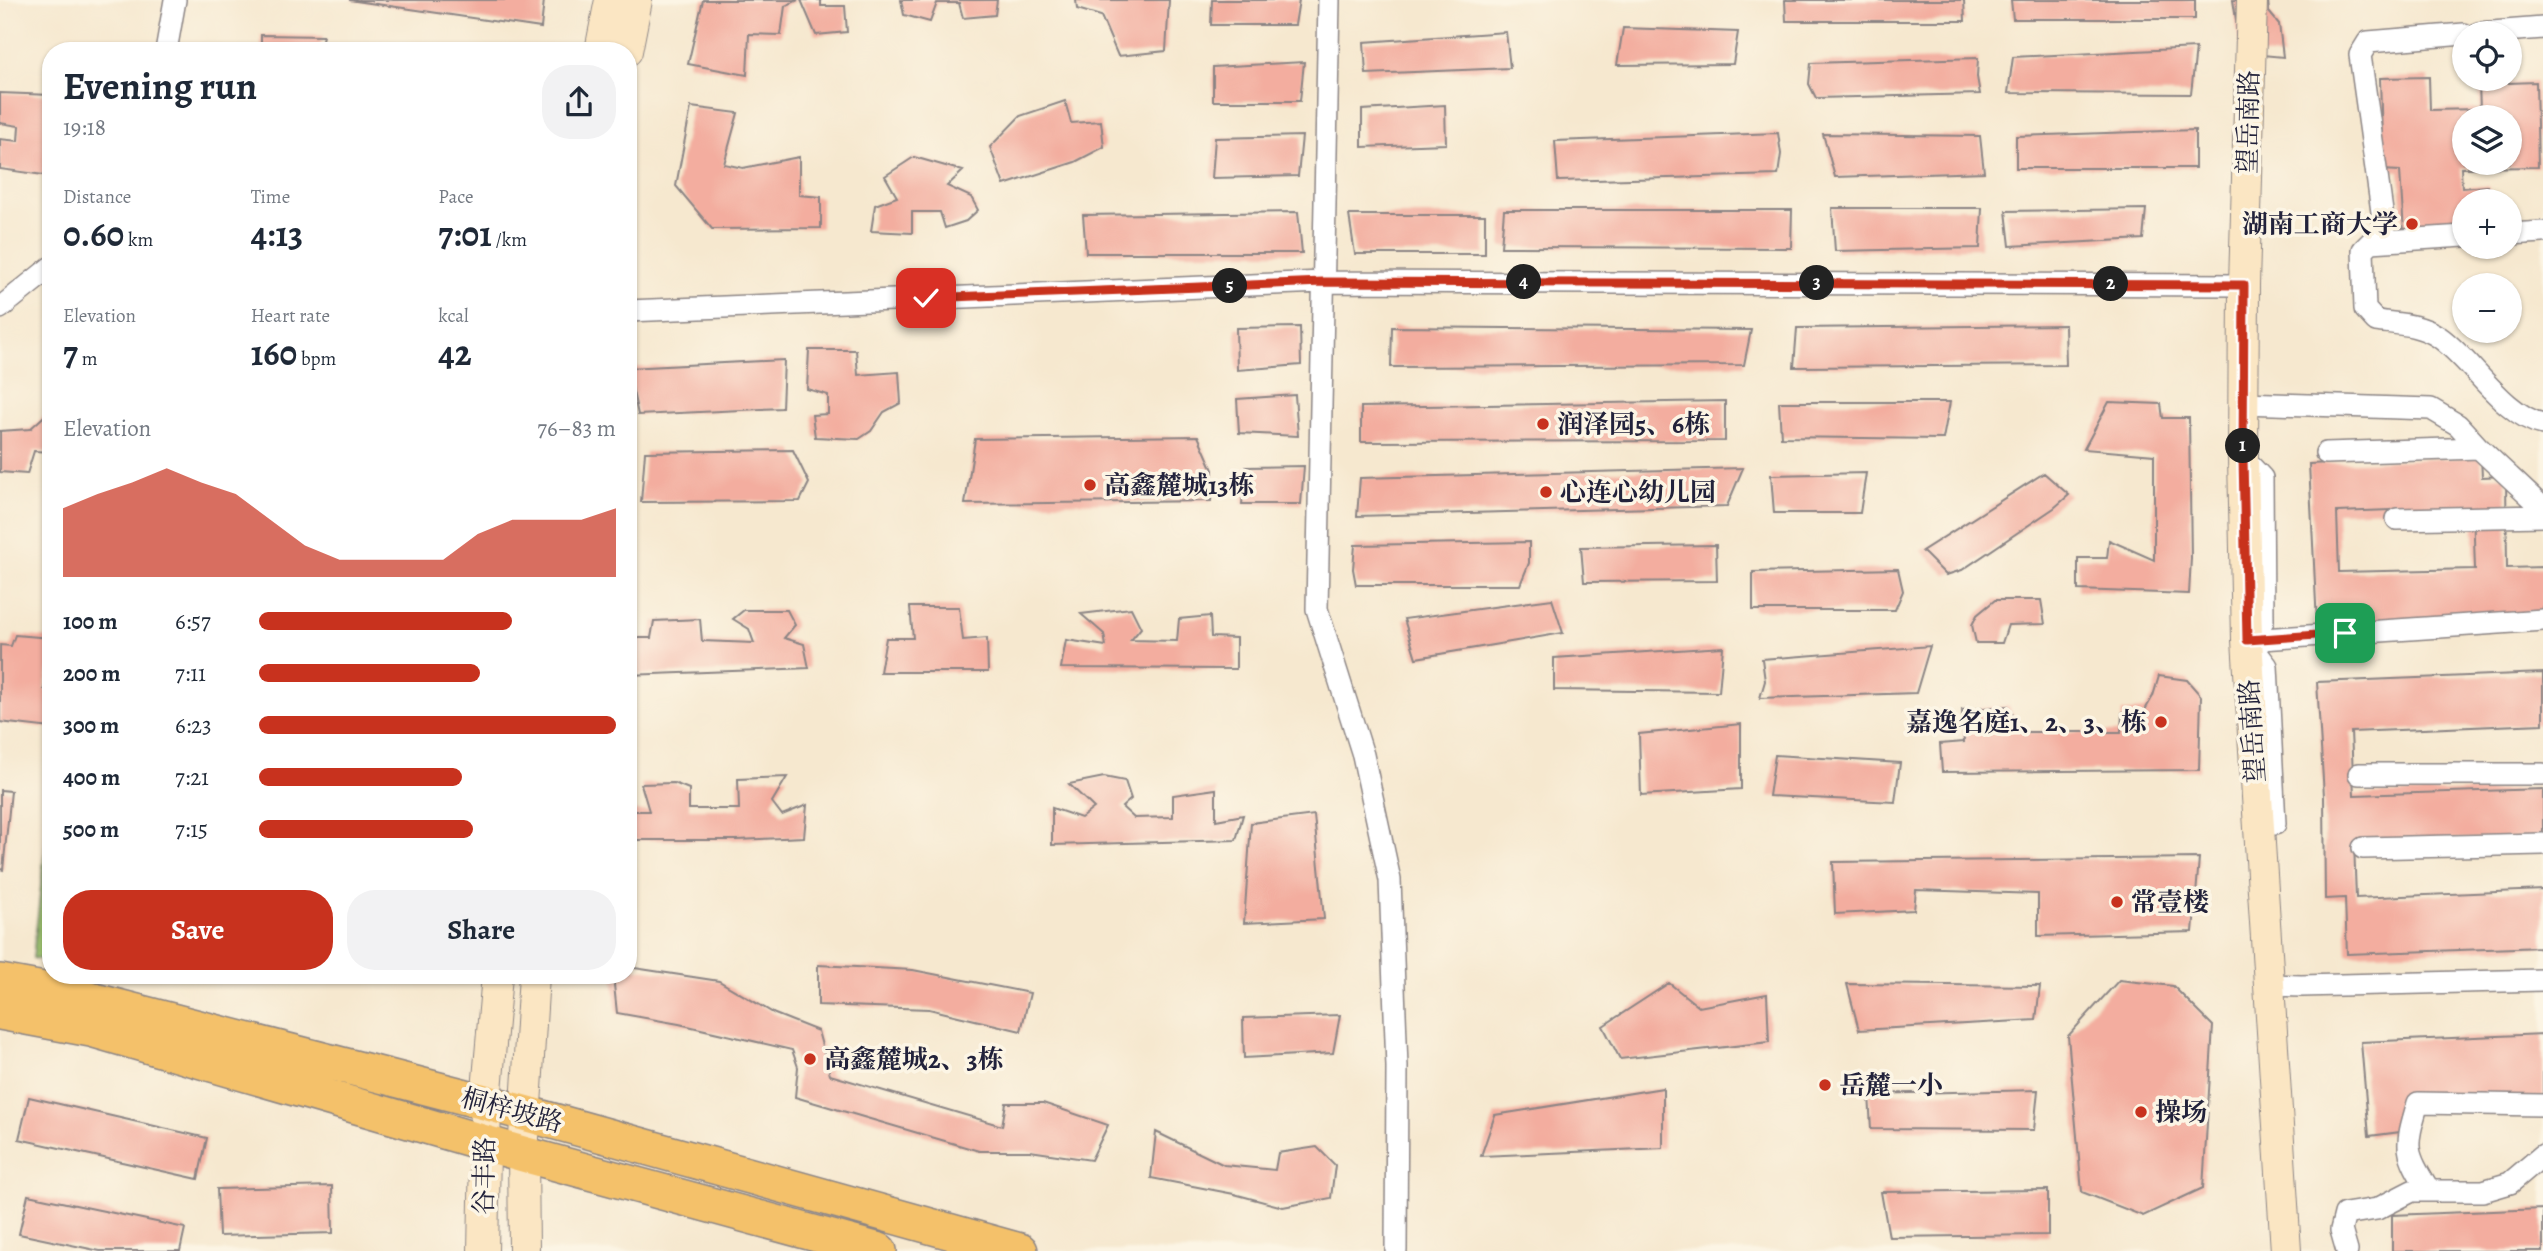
<!DOCTYPE html>
<meta charset="utf-8">
<style>
:root{--surface:#fff;--page:#f2f2f3;--text:#1f2937;--muted:#747a83;--accent:#c8321e}
body{margin:0;font-family:Alegreya,"Noto Serif SC",serif;background:var(--page);color:var(--text);height:100vh;display:flex;flex-direction:column;font-size:26px;white-space:nowrap}
*{box-sizing:border-box;margin:0}
p{font-size:23px;color:var(--muted)}
.icon{flex:none;width:38px;height:38px;fill:none;stroke:currentColor;stroke-width:2;stroke-linecap:round;stroke-linejoin:round}
.map{position:relative;flex:1;overflow:hidden}
.panel{position:absolute;left:42px;top:42px;width:595px;height:942px;display:flex;flex-direction:column;background:var(--surface);border-radius:28px;box-shadow:0 2px 5px #0004}
.panel>*{flex:none}
.controls{position:absolute;left:2452px;top:21px;display:grid;gap:14px}
.controls a{display:grid;place-items:center;width:70px;height:70px;border-radius:50%;background:var(--surface);box-shadow:0 2px 5px #0004;font-size:35px}
.pin{position:absolute;display:grid;place-items:center;width:60px;height:60px;color:#fff;margin:-30px;border-radius:14px;box-shadow:0 4px 10px #0006}
.km{position:absolute;width:35px;height:35px;margin:-18px;border-radius:50%;background:#222;color:#fff;font-size:19px;line-height:35px;text-align:center}
.round{display:grid;place-items:center;flex:none;width:74px;height:74px;border-radius:28px;background:var(--page)}
.overview{display:flex;align-items:center;justify-content:space-between;height:119px;padding:0 21px}
h1{font-size:38px;font-weight:700;line-height:52px}
.figures{display:grid;grid-template-columns:repeat(3,1fr);gap:10px;height:119px;padding:7px 21px}
.figures div{display:grid;align-content:center}
.figures b{font-size:35px;font-weight:700}
.figures small{font-size:19px;font-weight:400}
.figures p{font-size:19px}
.chart{height:196px;padding:14px 21px}
.chart p{display:flex;justify-content:space-between}
.chart svg{width:100%;height:126px;margin-top:7px;fill:var(--accent);opacity:.7}
.action{display:flex;gap:14px;margin-top:auto;padding:14px 21px}
.action a{flex:1;height:80px;border-radius:28px;background:var(--accent);color:#fff;font-size:28px;font-weight:700;line-height:80px;text-align:center}
.action a+a{background:var(--page);color:var(--text)}
ul{padding:0 21px;list-style:none;font-size:23px}
li{display:grid;grid-template-columns:112px 84px 1fr;align-items:center;height:52px}
li i{height:18px;border-radius:9px;background:var(--accent)}
.map>svg:first-child{display:block}
</style>
<div class="map">
<svg width="2543" height="1251" viewBox="0 0 2543 1251">
<rect width="100%" height="100%" fill="#fcf5e5"/>
<filter id="ink" filterUnits="userSpaceOnUse"><feTurbulence type="fractalNoise" baseFrequency=".0143" numOctaves="2"/><feDisplacementMap in="SourceGraphic" scale="14" xChannelSelector="R" yChannelSelector="G"/><feConvolveMatrix kernelMatrix="1 2 1 2 8 2 1 2 1" color-interpolation-filters="sRGB"/></filter>
<filter id="wash" filterUnits="userSpaceOnUse"><feTurbulence type="fractalNoise" baseFrequency=".00686" numOctaves="4" result="noise"/><feDisplacementMap in="SourceGraphic" scale="28" xChannelSelector="R" yChannelSelector="G"/><feGaussianBlur stdDeviation="1.57" result="paint"/><feColorMatrix in="noise" values="0 0 0 0 0 0 0 0 0 0 0 0 0 0 0 0 0 1.4 0 .05"/><feComposite in="paint" operator="in"/></filter>
<g filter="url(#wash)">
<rect width="100%" height="100%" fill="#f6e8cf"/>
<path fill="#a2c873" stroke="#627557" stroke-width="2" d="M48 826H51V960L33 958Z"/>
<g id="blocks">
<path fill="#f3ad9f" fill-rule="evenodd" d="M349 0H544L541 28Z
M703 0H798L785 6 781 35 749 34 747 75 688 64Z
M801 0H821V6H845L847 32 816 35Z
M901 0H997L995 15 963 18 959 3H937L930 22 904 15Z
M1076 0H1169L1166 51 1118 56 1101 16 1077 9Z
M1212 0H1299L1295 25H1211Z
M1785 0H1964L1965 21H1786Z
M2011 0H2195V19H2013Z
M2233 0H2268L2269 12 2279 24 2283 57 2241 53Z
M1623 28 1738 32 1733 64 1617 65Z
M1506 32 1510 68 1366 74 1364 42Z
M261 35 323 36 319 51H261Z
M2196 48 2191 94 2008 93 2013 57Z
M1978 58 1977 77 1980 94 1816 98 1809 84 1811 63Z
M1304 62 1300 101H1213V67Z
M2429 77 2430 110 2480 109 2479 84 2536 82 2538 167 2461 168 2462 188 2488 186 2490 201H2464V228L2404 232 2400 171 2383 170 2380 78ZM2464 117H2510V163H2464Z
M0 93 51 95V176L0 169V139L18 141 19 126 0 123Z
M1065 101 1071 123 1101 121 1104 147 1075 162 1004 185 990 147 1020 116Z
M1445 105 1446 144 1362 147V110Z
M691 107 738 113 724 164 743 168 799 157V195L821 197V228L712 229 676 186Z
M2195 130V168H2016V136Z
M1778 133 1781 154 1778 175 1558 181 1555 141Z
M1823 134 1980 136 1984 172 1835 177Z
M1302 136 1298 176 1212 178 1215 138Z
M914 157 963 171 947 186 971 197 978 210 966 221 945 228 940 212H912V233L871 231 875 205 897 197 885 176Z
M1832 208H1982L1980 248 1835 251Z
M2146 209 2143 239 2010 246 2006 211Z
M1504 210H1792L1791 248 1501 247Z
M1298 212 1302 253H1086L1083 215Z
M1349 215H1485V254H1355Z
M2065 325 2066 365 1794 367 1797 328Z
M1300 327 1301 365 1237 370 1236 328Z
M1392 327 1751 330 1744 365 1391 367Z
M809 350H856L858 375 899 372 901 403 884 412 871 431 859 439 815 437 812 415 828 414V395L807 389Z
M784 360 782 408 638 415 628 368Z
M1295 395 1298 436 1239 433 1237 399Z
M1725 401V441L1361 442V407Z
M1779 402H1950L1943 439 1781 437Z
M2109 402 2161 404 2163 418H2189L2191 558 2189 594 2078 590V558H2107L2109 540 2154 560V455L2084 449Z
M51 410V452L34 451 27 474 0 472V431L30 429Z
M1198 436 1213 470 1211 501 965 504 975 439Z
M793 450 809 483 800 501 641 502 645 452Z
M2481 457 2482 477 2506 476 2507 568 2543 567V618L2317 624 2309 464ZM2473 507 2475 569 2339 572 2337 512Z
M1304 466 1301 504H1242L1246 467Z
M1743 468 1727 506 1357 516 1360 478Z
M1866 473 1860 513H1774L1771 475Z
M2044 473 2069 495 2054 508 1962 570 1946 575 1922 551Z
M1529 542V563L1520 585H1356L1353 569 1355 545Z
M1716 545 1717 581 1584 582 1581 547Z
M1898 569 1903 591 1895 610H1753V572Z
M1552 599 1563 633 1416 658 1404 619Z
M1995 600H2041L2045 624 2008 625 2002 643H1976L1972 625 1977 615Z
M910 607H959L963 640 987 638 988 672H880L886 638H913Z
M1131 608 1141 628 1131 640 1177 641 1179 619 1210 616 1211 637 1236 638V669L1061 668 1066 640 1106 646 1104 634 1081 614Z
M744 610H787L795 625 784 638 804 644 809 668 628 675 631 638H651L654 621 700 619 702 641 754 643 749 629 733 619Z
M15 635 51 638V661L44 689 51 690V728L0 722V645L11 646Z
M1930 646 1916 693 1760 698 1765 681 1762 659Z
M1723 647 1719 692 1554 690V658Z
M2543 673V724L2351 732 2354 795 2543 789V837L2354 842 2356 898 2543 890V947L2347 954 2345 898 2325 899 2324 796 2317 682Z
M2159 676 2187 680 2201 696 2199 770 1942 772 1940 744 1964 742 1962 710 2008 706 2022 732H2121L2122 712 2145 710 2153 696Z
M1741 724V789L1641 795 1639 734Z
M1775 755 1900 763 1895 802 1769 796Z
M787 777 772 802 782 815 807 805 804 837 736 840H628V811H649L641 784 674 783 689 789V809H739L738 779Z
M1104 777 1125 781 1131 799 1122 807 1134 818 1173 817V795L1216 789V820L1243 815 1236 840 1052 845V808L1081 818 1094 808 1069 784Z
M0 790 11 791 3 870 0 869Z
M1314 815 1324 919 1244 923 1251 823Z
M2199 858 2193 932 2038 936V894L1916 890 1914 910 1835 914 1833 862Z
M818 965 913 970 1030 993 1021 1031 929 1009 818 1005Z
M628 967 719 981 775 1014 818 1031 830 1075 1002 1126 1006 1103H1043L1108 1125 1091 1160 1030 1151H979L795 1097 798 1067 792 1050 679 1024 617 1013 613 975H628Z
M2119 980 2173 986 2213 1026 2203 1188 2143 1216 2082 1192 2068 1036Z
M1669 983 1699 1007 1767 994 1769 1042 1620 1059 1603 1026Z
M1847 984 2040 986 2036 1020 1859 1030Z
M1340 1015 1333 1053 1244 1058 1243 1018Z
M2543 1034V1098L2409 1099 2400 1132 2369 1136 2361 1042Z
M1663 1088V1148L1481 1156 1495 1115Z
M2038 1090 2034 1130 1871 1129 1869 1094Z
M29 1097 207 1138 198 1179 19 1139Z
M1156 1132 1224 1165 1275 1170 1278 1153 1317 1147 1335 1165 1331 1198 1283 1207 1234 1194 1151 1178Z
M332 1186 333 1233 219 1236 217 1189Z
M2048 1190V1235L1889 1237 1881 1192Z
M28 1195 185 1228 180 1251H100L19 1234Z
M2543 1209V1251H2392V1215Z"/>
</g>
</g>
<g filter="url(#ink)">
<use href="#blocks" fill-opacity="0" stroke="#8c8585" stroke-width="2"/>
<g fill="none" stroke-linecap="round" stroke-linejoin="round">
<defs>
<path id="street" d="M1329 0 1317 609 1363 755 1390 880 1397 1067 1396 1251
M2479 33 2543 28
M166 51 175 0
M2510 234 2543 232
M2464 236 2371 242 2363 250 2365 309 2376 321C2398 324 2420 324 2439 337 2471 359 2504 416 2543 424
M2386 240 2360 55 2368 42 2464 34
M0 308 51 267
M628 311 1323 282 2244 285
M2243 403 2431 409 2458 425 2479 448
M2326 453 2479 448 2543 508
M2243 458 2262 478 2263 621 2247 640
M2397 519 2543 516
M2247 640 2543 620
M2247 640 2267 666 2275 824
M2359 774H2543
M2363 848 2543 844
M2269 985 2301 986 2543 980
M2429 1191C2405 1151 2404 1149 2418 1103L2543 1105
M2347 1251 2341 1230 2345 1214 2377 1209 2412 1191H2483L2510 1183 2543 1155"/>
<path id="secondary" d="M2252 0 2244 285 2243 458 2247 640 2286 1251
M600 51 610 0
M627 51 637 0
M483 1251 486 1102 497 975
M524 1251 523 1154 534 975"/>
<path id="primary" d="M0 982 71 995 481 1101 1020 1251
M0 1012 91 1029 523 1154 879 1251"/>
</defs>
<use href="#street" stroke="#8c8585" stroke-width="24"/>
<use href="#secondary" stroke="#8c8585" stroke-width="32"/>
<use href="#primary" stroke="#8c8585" stroke-width="38"/>
<use href="#street" stroke="#fff" stroke-width="21"/>
<use href="#secondary" stroke="#fbe6c3" stroke-width="30"/>
<use href="#primary" stroke="#f4c16a" stroke-width="35"/>
</g>
</g>
<g fill="none" stroke-linecap="round" stroke-linejoin="round" filter="url(#ink)">
<defs>
<path id="route" d="M926 298 1323 282 2244 285 2243 458 2247 640 2345 633"/>
</defs>
<use href="#route" stroke="#fff" stroke-width="14"/>
<use href="#route" stroke="#c8321e" stroke-width="9"/>
</g>
<g fill="#c8321e" stroke="#fcf5e5" stroke-width="2.5">
<circle cx="2412" cy="224" r="7"/>
<circle cx="1543" cy="424" r="7"/>
<circle cx="1090" cy="485" r="7"/>
<circle cx="1546" cy="492" r="7"/>
<circle cx="2161" cy="722" r="7"/>
<circle cx="2117" cy="902" r="7"/>
<circle cx="810" cy="1059" r="7"/>
<circle cx="1825" cy="1085" r="7"/>
<circle cx="2141" cy="1112" r="7"/>
</g>
<g text-anchor="middle" stroke-width="7" stroke-linejoin="round" paint-order="stroke">
<g font-size="26" fill="#22223b" stroke="#fcf5e5">
<text transform="translate(2248 122) rotate(-89)" y="9">望岳南路</text>
<text transform="translate(2252 731) rotate(-94)" y="9">望岳南路</text>
<text transform="translate(512 1110) rotate(15)" y="9">桐梓坡路</text>
<text transform="translate(484 1176) rotate(-89)" y="9">谷丰路</text>
</g>
<g font-size="26" font-weight="bold" fill="#22223b" stroke="#fcf5e5" text-anchor="start">
<text x="2398" y="233" text-anchor="end">湖南工商大学</text>
<text x="1557" y="433">润泽园5、6栋</text>
<text x="1104" y="494">高鑫麓城13栋</text>
<text x="1560" y="501">心连心幼儿园</text>
<text x="2147" y="731" text-anchor="end">嘉逸名庭1、2、3、栋</text>
<text x="2131" y="911">常壹楼</text>
<text x="824" y="1068">高鑫麓城2、3栋</text>
<text x="1839" y="1094">岳麓一小</text>
<text x="2155" y="1121">操场</text>
</g>
</g>
</svg>
<div class="controls">
<a><svg class="icon" aria-label="locate" viewBox="0 0 24 24"><circle cx="12" cy="12" r="6"/><path d="M12 2v4M12 18v4M2 12h4M18 12h4"/></svg></a>
<a><svg class="icon" aria-label="layers" viewBox="0 0 24 24"><path d="M12 4l9 5-9 5-9-5zM3 14l9 5 9-5"/></svg></a>
<a>+</a>
<a>−</a>
</div>
<div class="pin" style="left:2345px;top:633px;background:#1e9e55"><svg class="icon" aria-label="arrive" viewBox="0 0 24 24"><path d="M6 21V4h12l-3 4 3 4H6"/></svg></div>
<div class="pin" style="left:926px;top:298px;background:#d93025"><svg class="icon" aria-label="check" viewBox="0 0 24 24"><path d="M5 12l5 5 9-10"/></svg></div>
<b class="km" style="left:2243px;top:446px">1</b>
<b class="km" style="left:2111px;top:284px">2</b>
<b class="km" style="left:1817px;top:283px">3</b>
<b class="km" style="left:1524px;top:282px">4</b>
<b class="km" style="left:1230px;top:286px">5</b>
<section class="panel">
<div class="overview"><div><h1>Evening run</h1><p>19:18</p></div><a class="round"><svg class="icon" aria-label="share" viewBox="0 0 24 24"><path d="M12 15V3M7 8l5-5 5 5M5 13v7h14v-7"/></svg></a></div>
<div class="figures">
<div><p>Distance</p><b>0.60<small> km</small></b></div>
<div><p>Time</p><b>4:13</b></div>
<div><p>Pace</p><b>7:01<small> /km</small></b></div>
</div>
<div class="figures">
<div><p>Elevation</p><b>7<small> m</small></b></div>
<div><p>Heart rate</p><b>160<small> bpm</small></b></div>
<div><p>kcal</p><b>42</b></div>
</div>
<div class="chart"><p><span>Elevation</span>76–83 m</p>
<svg viewBox="0 0 160 44" preserveAspectRatio="none"><path d="M0 44V20L10 15L20 11L30 6L40 11L50 15L60 24L70 33L80 38L90 38L100 38L110 38L120 29L130 24L140 24L150 24L160 20V44z"/></svg>
</div>
<ul>
<li><b>100 m</b>6:57<i style="width:71%"></i></li>
<li><b>200 m</b>7:11<i style="width:62%"></i></li>
<li><b>300 m</b>6:23<i style="width:100%"></i></li>
<li><b>400 m</b>7:21<i style="width:57%"></i></li>
<li><b>500 m</b>7:15<i style="width:60%"></i></li>
</ul>
<div class="action"><a>Save</a><a>Share</a></div>
</section>
</div>
